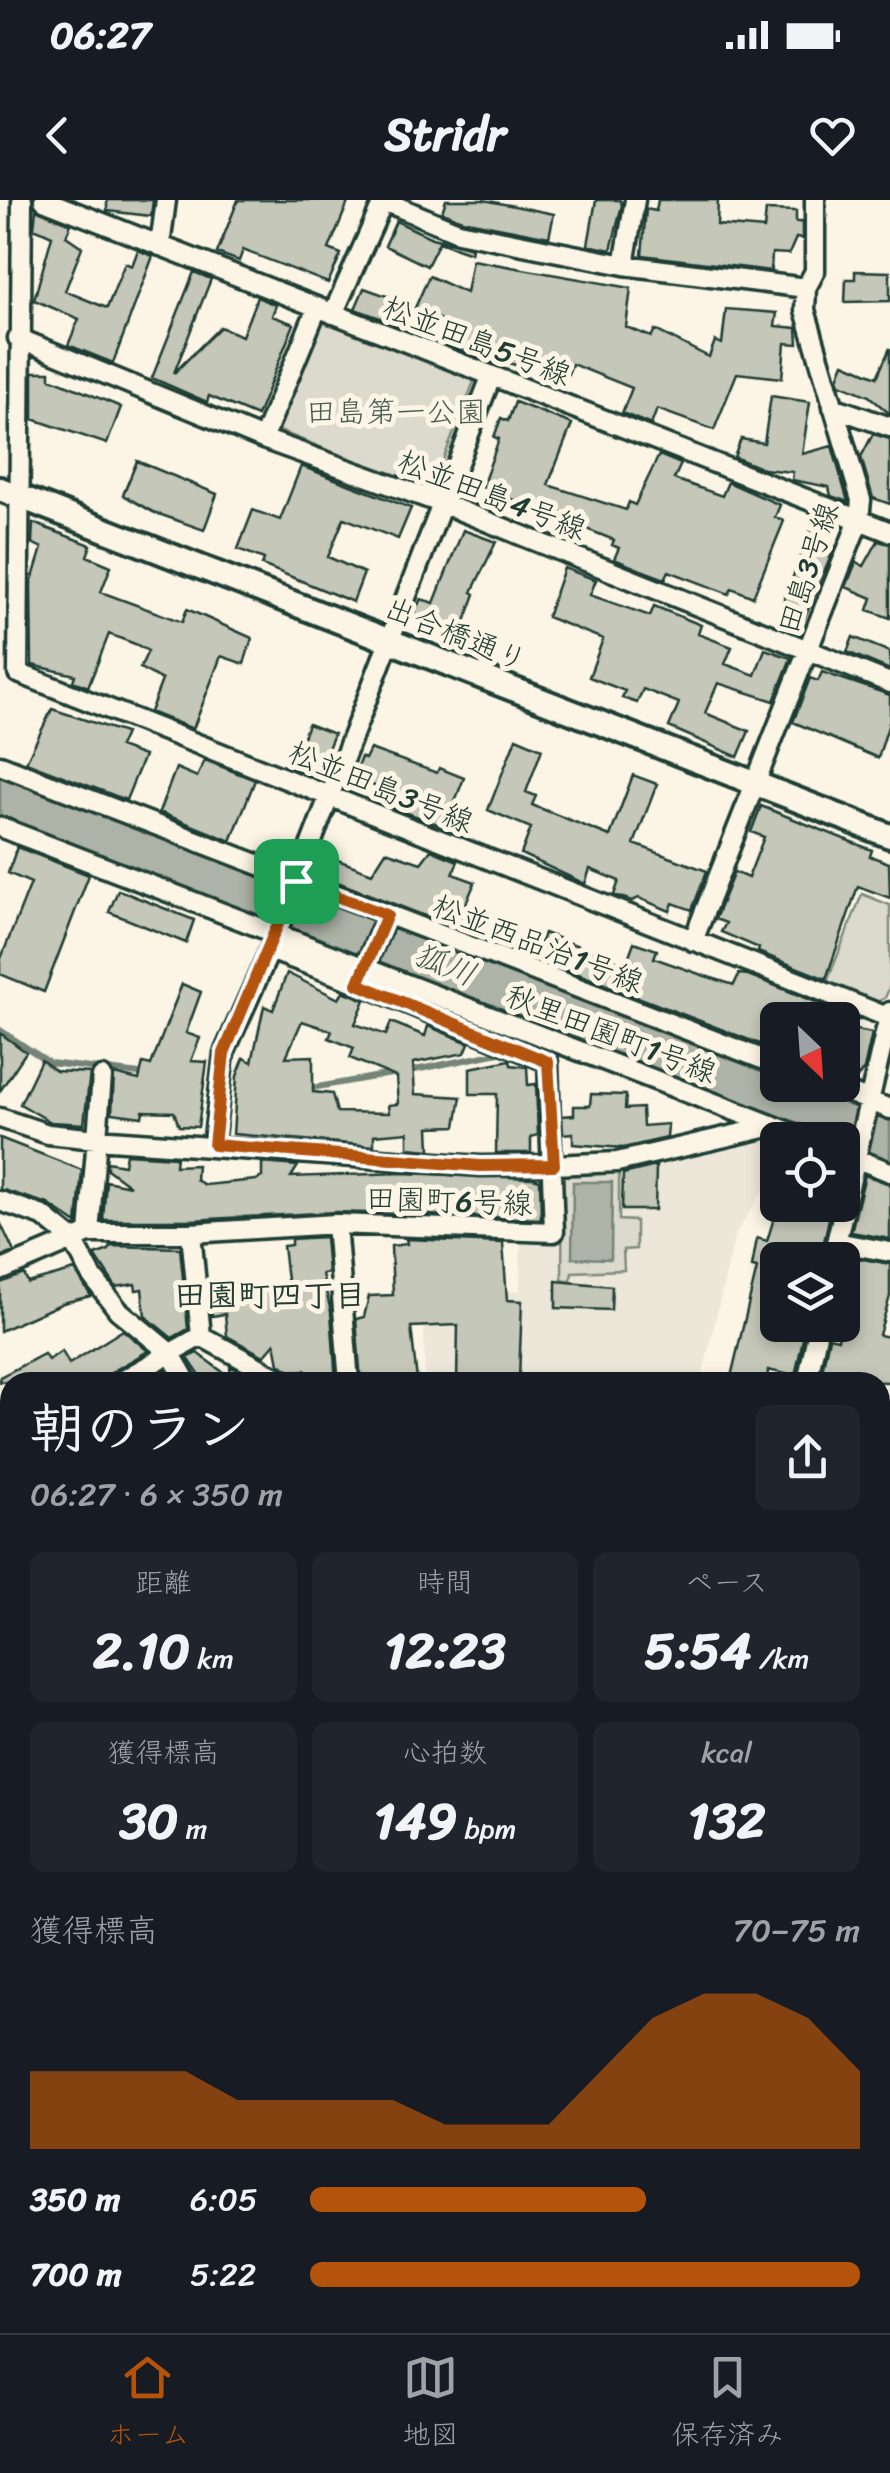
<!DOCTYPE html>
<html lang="ja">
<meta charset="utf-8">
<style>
:root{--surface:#171b24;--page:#20242c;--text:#f1f3f6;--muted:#9ea1a6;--line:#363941;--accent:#b45309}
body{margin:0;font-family:Sriracha,"Klee One",sans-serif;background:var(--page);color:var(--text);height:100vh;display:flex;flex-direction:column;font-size:38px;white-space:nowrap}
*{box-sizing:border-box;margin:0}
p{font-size:32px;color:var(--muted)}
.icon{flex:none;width:55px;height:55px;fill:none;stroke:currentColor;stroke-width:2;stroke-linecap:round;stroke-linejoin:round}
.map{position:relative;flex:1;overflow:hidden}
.details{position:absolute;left:0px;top:1172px;width:890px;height:962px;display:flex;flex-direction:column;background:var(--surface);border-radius:30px 30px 0 0;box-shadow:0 5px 15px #0003}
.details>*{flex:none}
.needle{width:65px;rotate:155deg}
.buttons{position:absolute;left:760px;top:802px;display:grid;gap:20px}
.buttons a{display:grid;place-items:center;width:100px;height:100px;border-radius:15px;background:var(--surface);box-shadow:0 5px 15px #0003;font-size:50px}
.pin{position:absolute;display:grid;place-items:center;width:85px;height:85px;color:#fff;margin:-42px;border-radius:20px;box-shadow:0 5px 15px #0006}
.round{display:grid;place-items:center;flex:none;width:105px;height:105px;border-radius:15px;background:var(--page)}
.headline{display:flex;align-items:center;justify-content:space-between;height:170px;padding:0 30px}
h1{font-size:55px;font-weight:700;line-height:75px}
.stats{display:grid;grid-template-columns:repeat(3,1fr);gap:15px;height:170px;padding:10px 30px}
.stats div{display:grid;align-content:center;border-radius:15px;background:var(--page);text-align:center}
.stats b{font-size:50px;font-weight:700}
.stats small{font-size:28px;font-weight:400}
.stats p{font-size:28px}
.chart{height:280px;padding:20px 30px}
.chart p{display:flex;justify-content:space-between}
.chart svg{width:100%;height:180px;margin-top:10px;fill:var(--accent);opacity:.7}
ul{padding:0 30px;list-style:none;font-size:32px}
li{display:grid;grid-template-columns:160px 120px 1fr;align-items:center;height:75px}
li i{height:25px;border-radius:12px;background:var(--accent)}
.status{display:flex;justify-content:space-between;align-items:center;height:70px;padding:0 50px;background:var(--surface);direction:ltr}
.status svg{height:28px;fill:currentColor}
header{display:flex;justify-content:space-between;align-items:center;height:130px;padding:0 30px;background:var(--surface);font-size:45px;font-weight:700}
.dock{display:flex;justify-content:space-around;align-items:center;height:140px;border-top:2px solid var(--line);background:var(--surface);font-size:28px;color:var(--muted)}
.dock a{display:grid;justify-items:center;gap:5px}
.dock .selected{color:var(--accent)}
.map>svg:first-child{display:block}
</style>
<div class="status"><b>06:27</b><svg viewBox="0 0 49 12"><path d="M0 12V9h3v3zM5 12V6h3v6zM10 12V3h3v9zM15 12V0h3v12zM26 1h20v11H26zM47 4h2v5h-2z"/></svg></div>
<header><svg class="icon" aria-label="back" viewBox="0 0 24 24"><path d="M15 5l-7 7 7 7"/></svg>Stridr<svg class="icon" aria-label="heart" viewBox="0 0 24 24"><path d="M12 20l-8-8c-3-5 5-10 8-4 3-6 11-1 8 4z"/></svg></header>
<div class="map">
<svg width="890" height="2133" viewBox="0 0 890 2133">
<rect width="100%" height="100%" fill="#fcf5e5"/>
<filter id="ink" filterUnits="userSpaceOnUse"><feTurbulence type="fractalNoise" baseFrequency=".01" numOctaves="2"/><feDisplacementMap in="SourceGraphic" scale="20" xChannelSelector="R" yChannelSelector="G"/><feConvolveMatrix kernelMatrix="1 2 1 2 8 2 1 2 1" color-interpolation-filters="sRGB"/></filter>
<g filter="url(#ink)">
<path fill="#ece7d8" d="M774 934 787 940H778L777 969 735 1035 701 1182H425L423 1096 520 1091 521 1038H559L561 971Z
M10 1340V1524L0 1521V1346Z
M880 1589 890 1590V1758L880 1757Z
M880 1851 890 1852V2133H743L744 2125H880Z"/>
<path fill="#dcdacc" stroke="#7e8c80" stroke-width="2.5" d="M320 118 475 179 431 291 277 230Z
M862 694 890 705V786L885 798 877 802 827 782Z
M563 972H619V1020L636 1021V1049L623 1050 624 1070 572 1072 571 1080H562Z
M880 2038 888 2041 890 2096 880 2063Z"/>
<path fill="#aeb3a7" stroke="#758479" stroke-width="2.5" d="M0 575 777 876 778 885C818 885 853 906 890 921V962L0 616Z
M573 982H612L611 1059 572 1058Z
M361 2125H527L564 2133H330Z"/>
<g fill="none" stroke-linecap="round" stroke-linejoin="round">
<path stroke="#758479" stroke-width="6" d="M0 830 50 863 148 875
M410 871 504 852
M306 889 397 873
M201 2133 215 2125"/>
</g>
<path fill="#c5c7b9" stroke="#1f3d34" stroke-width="2.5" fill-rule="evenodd" d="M107 0H153L151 16 107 11Z
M238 0H349L329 49 341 54 328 83 243 50 239 61 217 53Z
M446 0H484L554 14 549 37 462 20 442 12Z
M596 0H620L622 5 611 50 588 45Z
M658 0H718L717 25 764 29 766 10 796 11V22H802V39L796 38 789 54 772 53 771 71 642 55 646 9 656 11Z
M36 9 71 24 66 36 82 47 65 91 107 108 125 63 132 66 138 50 153 56 113 163 68 145 79 119 34 100 52 36 34 28Z
M396 21 432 38 472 48 471 53 439 42 427 66 385 46Z
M472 60 631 88 626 127 651 137 655 130 709 157 715 141 722 144 726 109 777 113 775 126 797 128 798 144 785 143 782 178 737 173 714 230 657 209 651 225 622 213 632 188 572 164 568 174 527 158 523 168 495 158 493 163 437 141 445 122 415 108 429 76 466 93Z
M855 71 890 72V101L845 102 846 79H855Z
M194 72 211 79 174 173 220 127 242 136 257 97 276 105 272 116 294 124 257 216 209 196 207 202 152 178Z
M364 88 401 101 394 123 355 109Z
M890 148V214L869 196 840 184 838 178 844 163 877 177Z
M33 172H50V178L121 207 107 244 33 219Z
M771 196 810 202 802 254 832 246 848 302 831 296 829 287 792 280 793 272 763 269 734 257 741 239 764 243Z
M515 202 572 224 548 285 626 310 629 302 635 305 659 255 681 264 674 279 722 296 728 282 780 305 775 317 784 321 753 397 732 388 729 394 669 371 665 379 641 370 614 359 619 348 612 345 614 340 482 287 499 239 494 237 501 218 508 221Z
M873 234 890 239V304L873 298 861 257Z
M137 261 217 294 204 330 153 312 123 295Z
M301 266 411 308 398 339 344 318 328 357 364 373 353 402 262 365 264 359 238 349 253 310 280 320Z
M33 323 91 345 87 356 111 366 101 392 182 422 187 409 252 438 244 464 221 456 193 529 150 512 162 480 140 468 148 451 135 444 109 434 88 487 73 481 75 475 32 465 31 384 42 348 32 343Z
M463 330 496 342 472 392 475 394 458 441 423 429 414 413 421 399 434 403Z
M810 332 835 347 804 419 781 408Z
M878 341 890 344V418L868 410 872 398 846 387 856 362 864 366Z
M564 368 596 380 590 395 650 416 654 406 701 425 698 434 732 447 725 464 755 475 765 449 791 458 774 501 718 483 705 513 749 531 738 557 669 527 679 503 643 489 637 503 622 498 625 491 589 477 603 439 547 417Z
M853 437 890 452V470L847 452Z
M822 472 890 495V520L878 558 793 522 810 478 818 481Z
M52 509 125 533 119 547 144 556 126 600 26 562Z
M308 524 334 534 316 578 291 568Z
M516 538 542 549 526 592 536 596 532 605 610 636 633 575 657 584 634 644 707 671 692 710 673 703 670 711 639 698 632 701 614 695 619 681 590 669 585 684 521 654 531 628 488 610Z
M370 549 437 573 439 568 464 578 445 627 391 607 396 594 353 578 361 557 365 559Z
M205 560 255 580 231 641 159 612 176 568 197 577Z
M761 606 872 650 870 656 889 663 890 698 858 686 826 779 758 752 759 748 721 732 726 723 715 719 734 672 748 678 764 637 751 632Z
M17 647 89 675 44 792 0 774V761L31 683 8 673Z
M431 650 458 661 453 674 475 682 456 728 314 673 322 654 372 673 386 651 421 663Z
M118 690 194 720 186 743 109 712Z
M544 733 626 764 634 742 657 750 654 758 702 775 734 785 739 774 748 775 861 820H778V847L766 843 765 846 534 757Z
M287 773 339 799 343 791 365 800 355 824 386 835 391 822 425 836 428 826 469 843 465 853 413 863 415 894 461 897 456 926 429 927 430 950 408 948V932L374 935V946L233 934 237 876 244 858 252 862 264 806 273 810ZM302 821 332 831 329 838 354 848 350 858 396 877 398 904 388 905 389 913 337 912 332 894 313 892V856L286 857Z
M182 784 201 792 186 833 200 838 191 861 207 862 198 927 179 926 174 912 143 911 142 917 112 913 114 874 139 880 143 863 151 865Z
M842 827 872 833 864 869 855 880 842 876Z
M0 833 26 852 0 891Z
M41 860 56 871 90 873 84 924 51 922 20 904Z
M510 860 511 865 527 867 528 885 536 884 538 935 531 937V953H496L497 894H470V868Z
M591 894 626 895 625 909 642 908 643 926 668 924 667 938 623 948 573 944V933L563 934 562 916 574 915V906H590Z
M0 938 82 970 77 1024 48 1004 0 989Z
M126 954 176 957 175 966 197 965 196 980 205 985 256 980 262 977V963L298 966 291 977 401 973 533 978 540 980 541 1019 336 1012 191 1020H103L106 981 130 986 107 969V962L124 965Z
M656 966 655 1010H622L623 974Z
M865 975 890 984V1039L851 1032Z
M778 1005H832L820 1060H778V1125H806L795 1176 768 1170 767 1182H747L731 1177 757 1068 752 1067 757 1038 767 1041Z
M0 1022 14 1052 0 1057Z
M325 1037 328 1073 322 1074 331 1112 336 1182H305V1170L291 1171 279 1164 275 1143 264 1156 227 1136 225 1114 212 1116 210 1096 288 1088 283 1046 291 1045V1039Z
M406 1039 503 1043 507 1100 522 1101 519 1178 457 1182 458 1125 411 1127 417 1180 361 1182 356 1119 364 1117 369 1096 393 1095 391 1046 407 1044Z
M110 1046 180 1048 188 1129 172 1138 145 1116 142 1089 136 1090 135 1084 116 1087 95 1055 109 1050Z
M846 1056 890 1064V1096L879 1135 890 1137V1182L820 1181 829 1137 838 1139 842 1125Z
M75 1070 91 1096 63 1103 0 1131V1083L24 1074 28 1083Z
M556 1081 612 1086 611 1110 556 1108Z
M123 1130 148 1151 112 1172 107 1182H0V1177L44 1154 48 1160 62 1151 69 1164Z
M197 1153 231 1178 230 1166 248 1176 243 1182H204L188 1158Z"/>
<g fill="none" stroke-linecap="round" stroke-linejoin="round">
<defs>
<path id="service" d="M880 1627 890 1633
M880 1685 890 1691
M880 1717 890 1701
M880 1862 890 1864
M890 1889C873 1910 886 1951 890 1975
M880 2002 890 2004
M880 2027 890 2030
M880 2102 890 2109"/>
<path id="minor" d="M22 0 18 473 890 818
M44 0 890 332
M384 1 458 32 624 65 806 88
M160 46 166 0
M624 65 635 0
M333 114 384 0
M18 138 263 239 441 303 890 483
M833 207 890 227
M263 239 317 108
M0 565 778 865
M0 627 810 940
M693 741 859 320 861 300 805 110 806 88 815 71V0
M270 750 358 783
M830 885 890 909
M0 918 48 934 96 939 480 966 554 965 617 962 773 926
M213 945 224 853 270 750 491 177
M842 953 890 972
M0 1001 43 1016 73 1040 92 1076 118 1110 171 1154 187 1182
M336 1024 554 1032 548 862 358 783 387 715
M89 1033 102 877
M191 1033 201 1136 285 1182
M836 1042 890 1052
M832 1060 890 812
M0 1071 89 1033H191L336 1024 349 1182
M119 1182 201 1136
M807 1182 819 1125
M10 1242 5 1245 10 1253
M880 1249 890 1252
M0 1337 10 1332
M0 1625 10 1617
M0 1849H10
M0 2064 10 2062
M96 2125 98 2133
M671 2125 696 2133
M257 2133 273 2125"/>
<path id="tertiary" d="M0 289 890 636"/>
<path id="secondary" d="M880 1467 890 1447
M591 2133 593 2125"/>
<path id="trunk" d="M0 1548 10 1552
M880 1798 890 1799
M880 1825 890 1826"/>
</defs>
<use href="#service" stroke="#1f3d34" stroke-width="16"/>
<use href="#minor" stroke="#1f3d34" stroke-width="25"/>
<use href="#tertiary" stroke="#1f3d34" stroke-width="30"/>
<use href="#secondary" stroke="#1f3d34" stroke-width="32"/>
<use href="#trunk" stroke="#1f3d34" stroke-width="38"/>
<use href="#service" stroke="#fcf5e5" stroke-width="9"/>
<use href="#minor" stroke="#fcf5e5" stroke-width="18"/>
<use href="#tertiary" stroke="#fcf5e5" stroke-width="22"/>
<use href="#secondary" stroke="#fcf5e5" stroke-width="25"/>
<use href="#trunk" stroke="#fcf5e5" stroke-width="30"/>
</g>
</g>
<g fill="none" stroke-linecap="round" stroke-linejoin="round" filter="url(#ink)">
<defs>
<path id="route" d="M296 681 387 715 358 784 548 862 554 965 480 966 214 945 224 853Z"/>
</defs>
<use href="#route" stroke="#fff" stroke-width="20"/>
<use href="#route" stroke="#b45309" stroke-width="12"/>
</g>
<g text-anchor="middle" stroke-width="10" stroke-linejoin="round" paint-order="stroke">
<g font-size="30" fill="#1f3d34" stroke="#fcf5e5">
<text transform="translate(477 141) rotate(21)" y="10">松並田島5号線</text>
<text transform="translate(492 295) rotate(21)" y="10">松並田島4号線</text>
<text transform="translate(808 368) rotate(-72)" y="10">田島3号線</text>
<text transform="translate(456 434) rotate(22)" y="10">出合橋通り</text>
<text transform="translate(381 587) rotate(22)" y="10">松並田島3号線</text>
<text transform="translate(538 744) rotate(21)" y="10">松並西品治1号線</text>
<text transform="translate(611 834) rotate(21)" y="10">秋里田園町1号線</text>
<text transform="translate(449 1001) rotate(2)" y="10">田園町6号線</text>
</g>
<g font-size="30" fill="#455c52" stroke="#fcf5e5">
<text x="396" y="222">田島第一公園</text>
</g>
<g font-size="32" font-style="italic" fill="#435a51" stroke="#fcf5e5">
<text transform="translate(445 764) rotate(22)" y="11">狐川</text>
</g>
<g font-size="32" font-weight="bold" fill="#1f3d34" stroke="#fcf5e5">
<text x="270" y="1106">田園町四丁目</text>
</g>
</g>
</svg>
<div class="buttons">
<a><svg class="needle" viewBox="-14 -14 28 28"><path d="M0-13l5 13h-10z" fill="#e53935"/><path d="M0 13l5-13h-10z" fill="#9ea1a6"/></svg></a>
<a><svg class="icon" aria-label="locate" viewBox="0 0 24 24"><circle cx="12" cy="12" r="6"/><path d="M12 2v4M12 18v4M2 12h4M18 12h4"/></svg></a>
<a><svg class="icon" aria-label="layers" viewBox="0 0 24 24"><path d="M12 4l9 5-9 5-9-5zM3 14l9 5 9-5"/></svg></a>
</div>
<div class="pin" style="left:296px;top:681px;background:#1e9e55"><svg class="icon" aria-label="arrive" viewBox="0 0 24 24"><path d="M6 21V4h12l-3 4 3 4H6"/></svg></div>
<section class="details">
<div class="headline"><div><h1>朝のラン</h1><p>06:27 · 6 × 350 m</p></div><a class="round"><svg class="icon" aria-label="share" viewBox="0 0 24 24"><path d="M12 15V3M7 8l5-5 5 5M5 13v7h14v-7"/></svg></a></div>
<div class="stats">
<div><p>距離</p><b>2.10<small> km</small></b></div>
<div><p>時間</p><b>12:23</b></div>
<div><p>ペース</p><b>5:54<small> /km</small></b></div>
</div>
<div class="stats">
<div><p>獲得標高</p><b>30<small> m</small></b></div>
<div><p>心拍数</p><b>149<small> bpm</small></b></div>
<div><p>kcal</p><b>132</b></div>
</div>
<div class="chart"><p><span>獲得標高</span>70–75 m</p>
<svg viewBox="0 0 160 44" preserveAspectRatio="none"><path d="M0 44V25L10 25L20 25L30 25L40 32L50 32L60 32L70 32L80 38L90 38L100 38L110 25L120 12L130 6L140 6L150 12L160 25V44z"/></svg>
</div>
<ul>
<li><b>350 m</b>6:05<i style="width:61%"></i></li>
<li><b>700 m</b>5:22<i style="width:100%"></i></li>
</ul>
</section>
</div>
<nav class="dock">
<a class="selected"><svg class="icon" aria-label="home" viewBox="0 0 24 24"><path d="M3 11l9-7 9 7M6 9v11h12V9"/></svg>ホーム</a>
<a><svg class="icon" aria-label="map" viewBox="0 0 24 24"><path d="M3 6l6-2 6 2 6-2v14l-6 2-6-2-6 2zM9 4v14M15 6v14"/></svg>地図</a>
<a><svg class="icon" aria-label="saved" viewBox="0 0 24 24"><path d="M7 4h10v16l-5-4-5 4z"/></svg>保存済み</a>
</nav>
